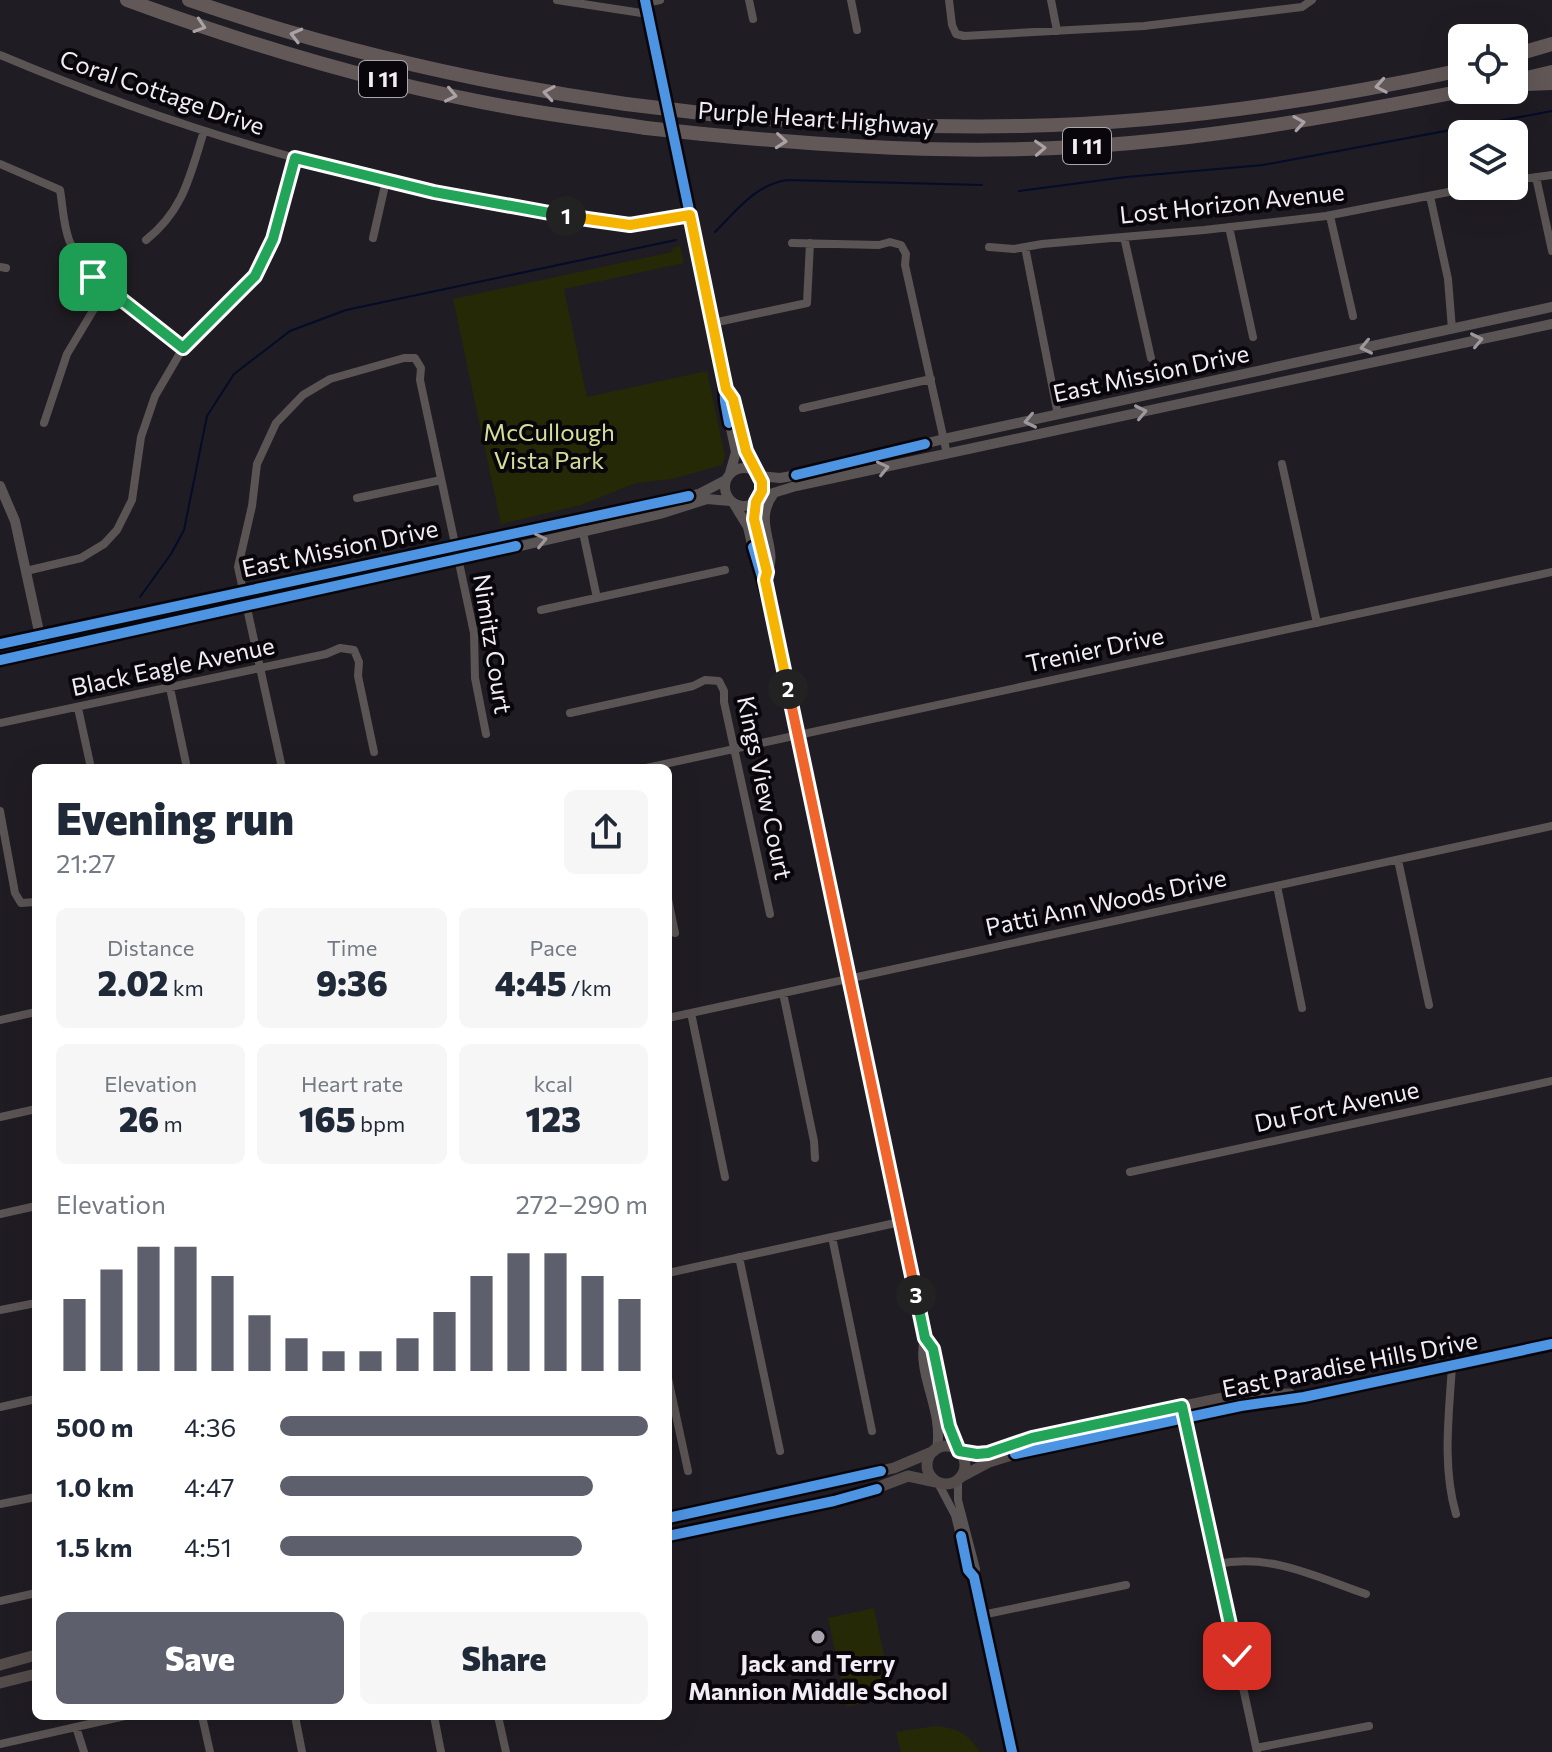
<!DOCTYPE html>
<meta charset="utf-8">
<style>
:root{--surface:#fff;--page:#f6f6f7;--text:#1f2937;--muted:#747a83;--accent:#5d606c}
body{margin:0;font-family:Commissioner,sans-serif;background:var(--page);color:var(--text);height:100vh;display:flex;flex-direction:column;font-size:30px;white-space:nowrap}
*{box-sizing:border-box;margin:0}
p{font-size:26px;color:var(--muted)}
.icon{flex:none;width:44px;height:44px;fill:none;stroke:currentColor;stroke-width:2;stroke-linecap:round;stroke-linejoin:round}
.map{position:relative;flex:1;overflow:hidden}
.side{position:absolute;left:32px;top:764px;width:640px;height:956px;display:flex;flex-direction:column;background:var(--surface);border-radius:12px;box-shadow:0 8px 32px #0002}
.side>*{flex:none}
.tools{position:absolute;left:1448px;top:24px;display:grid;gap:16px}
.tools a{display:grid;place-items:center;width:80px;height:80px;border-radius:12px;background:var(--surface);box-shadow:0 8px 32px #0002;font-size:40px}
.pin{position:absolute;display:grid;place-items:center;width:68px;height:68px;color:#fff;margin:-34px;border-radius:16px;box-shadow:0 4px 12px #0006}
.km{position:absolute;width:40px;height:40px;margin:-20px;border-radius:50%;background:#222;color:#fff;font-size:22px;line-height:40px;text-align:center}
.round{display:grid;place-items:center;flex:none;width:84px;height:84px;border-radius:12px;background:var(--page)}
.summary{display:flex;align-items:center;justify-content:space-between;height:136px;padding:0 24px}
h1{font-size:44px;font-weight:800;line-height:60px}
.metrics{display:grid;grid-template-columns:repeat(3,1fr);gap:12px;height:136px;padding:8px 24px}
.metrics div{display:grid;align-content:center;border-radius:12px;background:var(--page);text-align:center}
.metrics b{font-size:34px;font-weight:800}
.metrics small{font-size:22px;font-weight:400}
.metrics p{font-size:22px}
.chart{height:224px;padding:16px 24px}
.chart p{display:flex;justify-content:space-between}
.chart svg{width:100%;height:144px;margin-top:8px;stroke:var(--accent);stroke-width:6}
.cta{display:flex;gap:16px;margin-top:auto;padding:16px 24px}
.cta a{flex:1;height:92px;border-radius:12px;background:var(--accent);color:#fff;font-size:32px;font-weight:800;line-height:92px;text-align:center}
.cta a+a{background:var(--page);color:var(--text)}
ul{padding:0 24px;list-style:none;font-size:26px}
li{display:grid;grid-template-columns:128px 96px 1fr;align-items:center;height:60px}
li i{height:20px;border-radius:10px;background:var(--accent)}
.map>svg:first-child{display:block}
</style>
<div class="map">
<svg width="1552" height="1752" viewBox="0 0 1552 1752">
<rect width="100%" height="100%" fill="#201c23"/>
<path fill="#252906" d="M680 246 684 263 564 289 587 397 707 371 725 456 722 465 672 479 636 483 581 505 501 524 453 299 672 252 673 248Z
M874 1608 893 1697 847 1707 828 1618Z
M936 1726C958 1728 968 1734 980 1752H901L896 1732Z"/>
<g fill="none" stroke-linecap="round" stroke-linejoin="round">
<path stroke="#030c28" stroke-width="2" d="M1019 191 1126 177 1263 165 1552 111
M715 232C737 210 755 185 787 180L982 185
M140 597 171 554 184 530 207 416 234 374 290 331 346 310 676 240"/>
<path stroke="#5b5454" stroke-width="8" d="M557 0 648 14
M749 0 753 19
M851 0 857 30
M949 0 952 25 956 34 964 36 1144 26 1302 7 1312 0
M1051 0 1057 31
M646 3 660 0
M0 55C163 124 336 176 510 206 550 213 590 224 630 225 650 225 671 220 690 215
M0 164 60 190C63 207 63 223 69 240 88 288 143 318 183 348
M1536 177 1552 251
M1514 180 1552 175
M1430 196 1448 279 1452 329
M1330 216 1353 316
M1229 227 1253 337
M1124 237 1151 358
M373 238 386 181
M146 240C184 210 190 175 204 131
M792 243 879 245 890 242 901 245 906 254 905 265 947 454
M989 247 1014 249 1042 244 1204 230 1326 216 1479 186
M1025 247 1058 415
M0 267 6 268
M713 323 807 303 810 243
M803 408 931 379
M44 423 67 354 106 289
M1282 464 1317 623
M357 498 441 480
M582 528 597 598
M26 571 81 558 104 544 117 530 132 500 141 437 155 396 183 348 255 276 273 239 295 158
M541 610 725 570
M170 688 187 768
M78 708 91 768
M570 713 693 686 705 680 719 681 724 691V702L770 914
M0 723 326 654 340 648 354 650 359 662 358 676 374 752
M282 768 238 567 252 506 257 464 276 423 303 395 330 379 404 358H415L421 368 420 380 474 633 475 678 486 734
M646 768 1552 572
M0 811 15 893 21 903 36 902
M1398 860 1429 1005
M1277 886 1302 1008
M668 899 675 933
M783 993 814 1141 815 1158
M691 1013 725 1177
M668 1018 1552 826
M0 1020 36 1012
M0 1117 36 1109
M1130 1172 1552 1081
M0 1214 36 1206
M832 1237 872 1431
M739 1257 780 1451
M668 1273 900 1222
M0 1310 36 1303
M1452 1366C1449 1414 1442 1467 1456 1514
M668 1378 688 1471
M0 1407 36 1399
M1184 1415 1257 1752
M958 1480V1500L976 1569 974 1577
M938 1483 955 1515 968 1570 974 1577 1012 1752
M0 1504 36 1497
M1217 1564C1271 1553 1316 1577 1366 1594
M0 1601 36 1593
M982 1615 1126 1585
M202 1716 210 1752
M295 1716 302 1752
M434 1716 441 1752
M498 1716 506 1752
M76 1727 84 1752
M0 1744 125 1716
M1256 1748 1369 1726"/>
<path stroke="#5b5454" stroke-width="10" d="M645 0 724 377 725 401 736 452 730 473
M726 389C740 410 743 446 754 471
M725 487a19 19 0 1 1 38 0a19 19 0 1 1-38 0Z
M760 476 780 478 792 476 944 439 1552 307
M0 486 15 521 43 650
M760 497 796 486 1552 324
M756 502 754 519 759 540
M734 504 748 527 759 574 765 580 925 1338C943 1365 944 1416 958 1449
M767 572C780 548 751 523 774 493
M0 644 699 494 726 480
M0 660 459 560 660 514 707 499 730 501
M925 1338C916 1375 944 1408 937 1449"/>
<path stroke="#544c4b" stroke-width="11" d="M927 1465a19 19 0 1 1 38 0a19 19 0 1 1-38 0Z
M959 1451 977 1454 988 1453 1032 1438 1237 1395 1290 1394
M961 1477 989 1462 1015 1454 1241 1406 1304 1397 1552 1344
M668 1518 894 1468 934 1451
M668 1536 855 1496 908 1476 936 1482
M0 1665 36 1655
M0 1683 36 1674"/>
<path stroke="#625857" stroke-width="14" d="M127 0C252 46 382 85 514 108 558 116 602 121 646 128
M189 0C331 49 477 83 626 104
M1514 55 1552 44
M1514 81 1552 72
M1526 84 1552 83
M718 115C819 123 920 128 1022 126 1170 123 1318 101 1462 70
M703 134C810 144 916 152 1024 149 1174 146 1320 119 1468 90"/>
<path stroke="#625857" stroke-width="14" d="M626 104 718 115
M646 128 703 134"/>
<defs>
<path id="cycleway" d="M645 0 724 377 725 401 729 423
M796 475 925 444
M753 547 771 607 925 1338 933 1349 943 1397
M0 644 689 496
M0 660 516 546
M1015 1454 1241 1406 1304 1397 1552 1344
M668 1518 881 1471
M668 1536 834 1501 877 1489
M961 1536 968 1570 974 1577 1012 1752"/>
</defs>
<use href="#cycleway" stroke="#09060b" stroke-width="15"/>
<use href="#cycleway" stroke="#4d94e3" stroke-width="10"/>
</g>
<defs><path id="oneway-chevron" d="M-2-3.5L2.5 0L-2 3.5" fill="none" stroke-width="1.6" stroke-linecap="round" stroke-linejoin="round" transform="scale(2)"/></defs>
<g stroke="#aaa2a6">
<use href="#oneway-chevron" transform="translate(200 26) rotate(18)"/>
<use href="#oneway-chevron" transform="translate(296 35) rotate(-165)"/>
<use href="#oneway-chevron" transform="translate(1381 86) rotate(170)"/>
<use href="#oneway-chevron" transform="translate(549 93) rotate(-171)"/>
<use href="#oneway-chevron" transform="translate(451 95) rotate(12)"/>
<use href="#oneway-chevron" transform="translate(1299 123) rotate(-9)"/>
<use href="#oneway-chevron" transform="translate(781 141) rotate(5)"/>
<use href="#oneway-chevron" transform="translate(1040 148) rotate(-3)"/>
</g>
<g stroke="#9e989c">
<use href="#oneway-chevron" transform="translate(1477 340) rotate(-12)"/>
<use href="#oneway-chevron" transform="translate(1366 347) rotate(168)"/>
<use href="#oneway-chevron" transform="translate(1141 412) rotate(-12)"/>
<use href="#oneway-chevron" transform="translate(1030 421) rotate(168)"/>
<use href="#oneway-chevron" transform="translate(883 468) rotate(-13)"/>
<use href="#oneway-chevron" transform="translate(541 540) rotate(-13)"/>
</g>
<g fill="none" stroke-linecap="round" stroke-linejoin="round">
<defs>
<path id="split-1" d="M93 277 183 348 255 276 273 239 295 158 434 192 566 216"/>
<path id="split-2" d="M566 216 630 225 690 215 726 389 733 399 746 451 762 482V491L756 502 754 519 767 572 765 580 788 689"/>
<path id="split-3" d="M788 689 916 1295"/>
<path id="split-4" d="M916 1295 925 1338 933 1349 949 1426 959 1451 977 1454 988 1453 1032 1438 1182 1406 1237 1656"/>
</defs>
<use href="#split-1" stroke="#fff" stroke-width="16"/>
<use href="#split-2" stroke="#fff" stroke-width="16"/>
<use href="#split-3" stroke="#fff" stroke-width="16"/>
<use href="#split-4" stroke="#fff" stroke-width="16"/>
<use href="#split-1" stroke="#22a559" stroke-width="10"/>
<use href="#split-2" stroke="#f5b400" stroke-width="10"/>
<use href="#split-3" stroke="#f0652b" stroke-width="10"/>
<use href="#split-4" stroke="#22a559" stroke-width="10"/>
</g>
<circle fill="#a8a3ac" stroke="#09060b" stroke-width="3" cx="818" cy="1637" r="8"/>
<g text-anchor="middle" stroke-width="8" stroke-linejoin="round" paint-order="stroke">
<g fill="#09060b" stroke="#aba7af" stroke-width="2">
<rect x="359" y="61" width="48" height="36" rx="6"/>
<rect x="1063" y="128" width="48" height="36" rx="6"/>
</g>
<g font-size="22" font-weight="bold" fill="#f1ecf5">
<text x="383" y="87">I 11</text>
<text x="1087" y="154">I 11</text>
</g>
<g font-size="24" fill="#f1ecf5" stroke="#09060b">
<text transform="translate(162 93) rotate(19)" y="8">Coral Cottage Drive</text>
<text transform="translate(816 119) rotate(4)" y="8">Purple Heart Highway</text>
<text transform="translate(1232 204) rotate(-6)" y="8">Lost Horizon Avenue</text>
<text transform="translate(1151 374) rotate(-12)" y="8">East Mission Drive</text>
<text transform="translate(340 549) rotate(-12)" y="8">East Mission Drive</text>
<text transform="translate(492 644) rotate(81)" y="8">Nimitz Court</text>
<text transform="translate(1095 650) rotate(-12)" y="8">Trenier Drive</text>
<text transform="translate(173 667) rotate(-12)" y="8">Black Eagle Avenue</text>
<text transform="translate(764 788) rotate(78)" y="8">Kings View Court</text>
<text transform="translate(1106 903) rotate(-12)" y="8">Patti Ann Woods Drive</text>
<text transform="translate(1337 1107) rotate(-12)" y="8">Du Fort Avenue</text>
<text transform="translate(1350 1365) rotate(-11)" y="8">East Paradise Hills Drive</text>
</g>
<g font-size="24" fill="#d3e098" stroke="#09060b">
<text x="549" y="441">McCullough<tspan x="549" dy="28">Vista Park</tspan></text>
</g>
<g font-size="24" font-weight="bold" fill="#f1ecf5" stroke="#09060b">
<text x="818" y="1672">Jack and Terry<tspan x="818" dy="28">Mannion Middle School</tspan></text>
</g>
</g>
</svg>
<div class="tools">
<a><svg class="icon" aria-label="locate" viewBox="0 0 24 24"><circle cx="12" cy="12" r="6"/><path d="M12 2v4M12 18v4M2 12h4M18 12h4"/></svg></a>
<a><svg class="icon" aria-label="layers" viewBox="0 0 24 24"><path d="M12 4l9 5-9 5-9-5zM3 14l9 5 9-5"/></svg></a>
</div>
<div class="pin" style="left:93px;top:277px;background:#1e9e55"><svg class="icon" aria-label="arrive" viewBox="0 0 24 24"><path d="M6 21V4h12l-3 4 3 4H6"/></svg></div>
<div class="pin" style="left:1237px;top:1656px;background:#d93025"><svg class="icon" aria-label="check" viewBox="0 0 24 24"><path d="M5 12l5 5 9-10"/></svg></div>
<b class="km" style="left:566px;top:216px">1</b>
<b class="km" style="left:788px;top:689px">2</b>
<b class="km" style="left:916px;top:1295px">3</b>
<section class="side">
<div class="summary"><div><h1>Evening run</h1><p>21:27</p></div><a class="round"><svg class="icon" aria-label="share" viewBox="0 0 24 24"><path d="M12 15V3M7 8l5-5 5 5M5 13v7h14v-7"/></svg></a></div>
<div class="metrics">
<div><p>Distance</p><b>2.02<small> km</small></b></div>
<div><p>Time</p><b>9:36</b></div>
<div><p>Pace</p><b>4:45<small> /km</small></b></div>
</div>
<div class="metrics">
<div><p>Elevation</p><b>26<small> m</small></b></div>
<div><p>Heart rate</p><b>165<small> bpm</small></b></div>
<div><p>kcal</p><b>123</b></div>
</div>
<div class="chart"><p><span>Elevation</span>272–290 m</p>
<svg viewBox="0 0 160 44" preserveAspectRatio="none"><path d="M5 44V22M15 44V13M25 44V6M35 44V6M45 44V15M55 44V27M65 44V34M75 44V38M85 44V38M95 44V34M105 44V26M115 44V15M125 44V8M135 44V8M145 44V15M155 44V22"/></svg>
</div>
<ul>
<li><b>500 m</b>4:36<i style="width:100%"></i></li>
<li><b>1.0 km</b>4:47<i style="width:85%"></i></li>
<li><b>1.5 km</b>4:51<i style="width:82%"></i></li>
</ul>
<div class="cta"><a>Save</a><a>Share</a></div>
</section>
</div>
